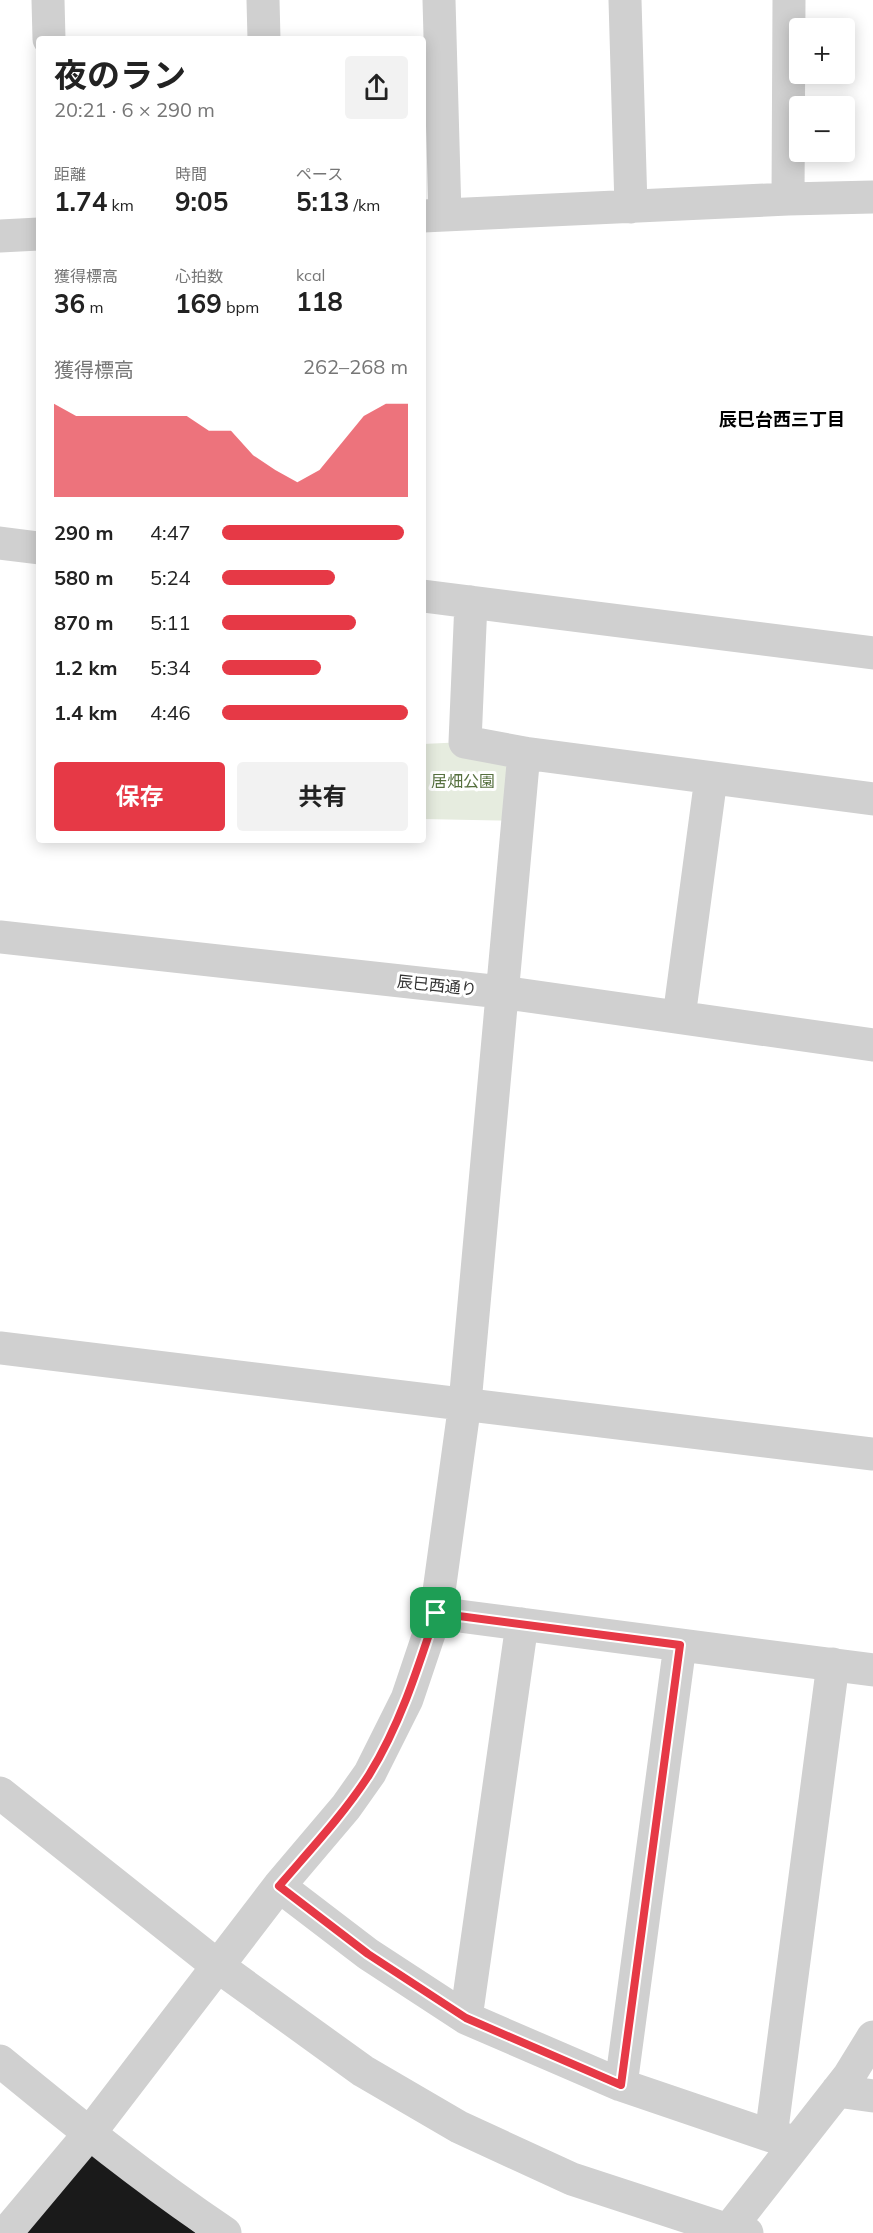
<!DOCTYPE html>
<html lang="ja">
<meta charset="utf-8">
<style>
:root{--surface:#fff;--page:#f2f2f2;--text:#222;--muted:#767676;--accent:#e63946}
body{margin:0;font-family:Mulish,"Noto Sans JP",sans-serif;background:var(--page);color:var(--text);height:100vh;display:flex;flex-direction:column;font-size:22px;white-space:nowrap}
*{box-sizing:border-box;margin:0}
p{font-size:20px;color:var(--muted)}
.icon{flex:none;width:33px;height:33px;fill:none;stroke:currentColor;stroke-width:2;stroke-linecap:round;stroke-linejoin:round}
.map{position:relative;flex:1;overflow:hidden}
.drawer{position:absolute;left:36px;top:36px;width:390px;height:807px;display:flex;flex-direction:column;background:var(--surface);border-radius:6px;box-shadow:0 3px 15px #0003}
.drawer>*{flex:none}
.tools{position:absolute;left:789px;top:18px;display:grid;gap:12px}
.tools a{display:grid;place-items:center;width:66px;height:66px;border-radius:6px;background:var(--surface);box-shadow:0 3px 15px #0003;font-size:30px}
.pin{position:absolute;display:grid;place-items:center;width:51px;height:51px;color:#fff;margin:-26px;border-radius:12px;box-shadow:0 3px 9px #0006}
.round{display:grid;place-items:center;flex:none;width:63px;height:63px;border-radius:6px;background:var(--page)}
.headline{display:flex;align-items:center;justify-content:space-between;height:102px;padding:0 18px}
h1{font-size:33px;font-weight:700;line-height:45px}
.metrics{display:grid;grid-template-columns:repeat(3,1fr);gap:9px;height:102px;padding:6px 18px}
.metrics div{display:grid;align-content:center}
.metrics b{font-size:26px;font-weight:700}
.metrics small{font-size:16px;font-weight:400}
.metrics p{font-size:16px}
.chart{height:168px;padding:12px 18px}
.chart p{display:flex;justify-content:space-between}
.chart svg{width:100%;height:108px;margin-top:6px;fill:var(--accent);opacity:.7}
.primary-button{display:flex;gap:12px;margin-top:auto;padding:12px 18px}
.primary-button a{flex:1;height:69px;border-radius:6px;background:var(--accent);color:#fff;font-size:24px;font-weight:700;line-height:69px;text-align:center}
.primary-button a+a{background:var(--page);color:var(--text)}
ul{padding:0 18px;list-style:none;font-size:20px}
li{display:grid;grid-template-columns:96px 72px 1fr;align-items:center;height:45px}
li i{height:15px;border-radius:8px;background:var(--accent)}
.map>svg:first-child{display:block}
</style>
<div class="map">
<svg width="873" height="2233" viewBox="0 0 873 2233">
<rect width="100%" height="100%" fill="#fff"/>
<path fill="#e6ecdf" d="M465 742 524 753 517 821 423 819V744Z"/>
<path fill="#1a1a1a" d="M88 2149 196 2233H24Z"/>
<g fill="none" stroke-linecap="round" stroke-linejoin="round">
<path stroke="#d0d0d0" stroke-width="33" d="M48 0 49 39
M263 0 264 39
M439 0 445 215
M625 0 631 207
M788 199 789 0
M423 216 788 199 873 197
M0 236 39 234
M0 543 39 548
M423 596 873 653
M471 602 465 742 524 753 873 799
M0 937 501 992 873 1045
M679 1017 711 778
M0 1348 873 1454
M436 1613 873 1670
M0 1793 219 1967 363 2071 459 2127 572 2179 728 2230 747 2233
M279 1886 368 1954 466 2018 621 2085 771 2136 797 2142
M466 2018 522 1624
M0 2061C73 2121 146 2180 225 2233
M621 2085 680 1645
M837 2091 873 2096
M771 2136 833 1664
M6 2233 89 2134 279 1886 346 1807 370 1773 407 1699 436 1613 465 1403 524 753
M726 2233 849 2076 873 2037"/>
</g>
<g fill="none" stroke-linecap="round" stroke-linejoin="round">
<defs>
<path id="route" d="M436 1613 680 1645 621 2085 466 2018 368 1954 279 1886C310 1850 343 1815 369 1775 400 1725 418 1668 436 1613Z"/>
</defs>
<use href="#route" stroke="#fff" stroke-width="12"/>
<use href="#route" stroke="#e63946" stroke-width="8"/>
</g>
<g text-anchor="middle" stroke-width="6" stroke-linejoin="round" paint-order="stroke">
<g font-size="16" fill="#56703f" stroke="#fff">
<text x="463" y="787">居畑公園</text>
</g>
<g font-size="16" fill="#333" stroke="#fff">
<text transform="translate(437 985) rotate(6)" y="6">辰巳西通り</text>
</g>
<g font-size="18" font-weight="bold" fill="#000" stroke="#fff">
<text x="782" y="426">辰巳台西三丁目</text>
</g>
</g>
</svg>
<div class="tools">
<a>+</a>
<a>−</a>
</div>
<div class="pin" style="left:436px;top:1613px;background:#1e9e55"><svg class="icon" aria-label="arrive" viewBox="0 0 24 24"><path d="M6 21V4h12l-3 4 3 4H6"/></svg></div>
<section class="drawer">
<div class="headline"><div><h1>夜のラン</h1><p>20:21 · 6 × 290 m</p></div><a class="round"><svg class="icon" aria-label="share" viewBox="0 0 24 24"><path d="M12 15V3M7 8l5-5 5 5M5 13v7h14v-7"/></svg></a></div>
<div class="metrics">
<div><p>距離</p><b>1.74<small> km</small></b></div>
<div><p>時間</p><b>9:05</b></div>
<div><p>ペース</p><b>5:13<small> /km</small></b></div>
</div>
<div class="metrics">
<div><p>獲得標高</p><b>36<small> m</small></b></div>
<div><p>心拍数</p><b>169<small> bpm</small></b></div>
<div><p>kcal</p><b>118</b></div>
</div>
<div class="chart"><p><span>獲得標高</span>262–268 m</p>
<svg viewBox="0 0 160 44" preserveAspectRatio="none"><path d="M0 44V6L10 11L20 11L30 11L40 11L50 11L60 11L70 17L80 17L90 27L100 33L110 38L120 33L130 22L140 11L150 6L160 6V44z"/></svg>
</div>
<ul>
<li><b>290 m</b>4:47<i style="width:98%"></i></li>
<li><b>580 m</b>5:24<i style="width:61%"></i></li>
<li><b>870 m</b>5:11<i style="width:72%"></i></li>
<li><b>1.2 km</b>5:34<i style="width:53%"></i></li>
<li><b>1.4 km</b>4:46<i style="width:100%"></i></li>
</ul>
<div class="primary-button"><a>保存</a><a>共有</a></div>
</section>
</div>
